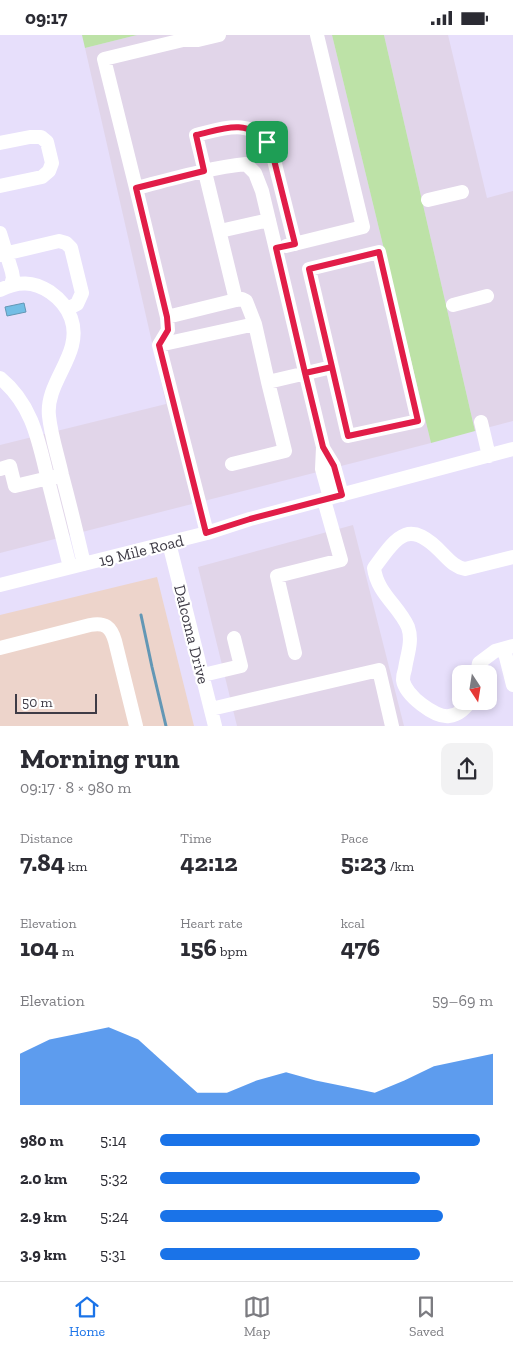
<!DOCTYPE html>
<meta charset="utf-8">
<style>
:root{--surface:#fff;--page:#f2f2f3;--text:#2b2b33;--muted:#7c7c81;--line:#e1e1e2;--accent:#1a73e8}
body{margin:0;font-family:"Zilla Slab",serif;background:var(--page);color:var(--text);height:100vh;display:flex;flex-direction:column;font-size:19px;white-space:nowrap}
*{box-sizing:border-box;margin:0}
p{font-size:16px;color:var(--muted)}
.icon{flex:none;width:28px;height:28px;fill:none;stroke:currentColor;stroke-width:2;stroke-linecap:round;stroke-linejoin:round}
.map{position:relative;height:691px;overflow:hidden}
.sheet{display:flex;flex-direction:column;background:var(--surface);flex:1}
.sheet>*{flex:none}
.needle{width:32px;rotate:168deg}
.tools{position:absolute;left:452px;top:630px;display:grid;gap:10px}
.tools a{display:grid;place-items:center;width:45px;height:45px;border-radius:10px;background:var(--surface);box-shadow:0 2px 8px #0003;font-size:25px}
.scale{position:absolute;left:15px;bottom:12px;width:82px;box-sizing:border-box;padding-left:5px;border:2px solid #3e3b46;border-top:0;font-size:14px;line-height:18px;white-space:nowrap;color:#3e3b46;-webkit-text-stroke:4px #fff;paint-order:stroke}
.pin{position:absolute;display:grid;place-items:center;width:42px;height:42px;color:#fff;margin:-21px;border-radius:10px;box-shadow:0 2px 8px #0006}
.round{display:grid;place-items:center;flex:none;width:52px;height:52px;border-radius:10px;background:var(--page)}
.head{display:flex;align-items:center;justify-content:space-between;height:85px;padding:0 20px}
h1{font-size:28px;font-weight:700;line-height:38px}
.metrics{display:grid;grid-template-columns:repeat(3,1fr);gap:8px;height:85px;padding:5px 20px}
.metrics div{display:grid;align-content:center}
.metrics b{font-size:25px;font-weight:700}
.metrics small{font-size:14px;font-weight:400}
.metrics p{font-size:14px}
.chart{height:140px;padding:10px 20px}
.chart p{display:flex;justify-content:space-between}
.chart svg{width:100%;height:90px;margin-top:5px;fill:var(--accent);opacity:.7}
ul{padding:0 20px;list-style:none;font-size:16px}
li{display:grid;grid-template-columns:80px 60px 1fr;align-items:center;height:38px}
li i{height:12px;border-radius:6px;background:var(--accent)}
.status{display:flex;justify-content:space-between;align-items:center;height:35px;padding:0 25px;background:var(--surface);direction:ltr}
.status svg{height:14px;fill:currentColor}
.dock{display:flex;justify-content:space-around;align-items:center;height:70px;border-top:1px solid var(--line);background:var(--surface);font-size:14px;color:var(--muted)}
.dock a{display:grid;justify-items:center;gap:2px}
.dock .on{color:var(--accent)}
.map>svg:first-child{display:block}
</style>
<div class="status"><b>09:17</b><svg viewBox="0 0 49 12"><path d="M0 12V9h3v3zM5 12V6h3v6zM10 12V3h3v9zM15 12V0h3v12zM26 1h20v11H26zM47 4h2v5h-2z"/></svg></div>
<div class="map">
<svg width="513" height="691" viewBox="0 0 513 691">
<rect width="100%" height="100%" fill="#e7dffb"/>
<path fill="#e1d5e9" d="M137 0H332L431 408 0 518V410L166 369 85 13Z
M384 0H448L487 163 513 156V386L475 396Z
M353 490 404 691H237L198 532Z"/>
<path fill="#edd4cb" d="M157 542 194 691H0V580Z"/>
<path fill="#bde2a7" d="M82 0H137L85 13Z
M332 0H384L475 396 431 408Z"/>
<path fill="#73bee5" stroke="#6397b5" d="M24 268 26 277 7 281 5 272Z"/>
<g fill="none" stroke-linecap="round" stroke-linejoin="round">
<path stroke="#6397b5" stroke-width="3" d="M141 580 152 632 166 691"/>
<path stroke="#fff" stroke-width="14" d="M0 108 30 102H41L47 107 52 128 49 136 42 142 0 151
M136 153 104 24 183 5H198L219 0
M428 165 462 157
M220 196 269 185
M0 198 12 237 13 243 11 250
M295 209 271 113C252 82 225 93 196 100 209 155 223 210 236 265L167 282 136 153C172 144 208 133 246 129L255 138 262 156 323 412 322 434 330 463
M286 211 363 192 317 0
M0 220 59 206 66 208 71 213 82 258 77 269 67 274
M0 255C18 246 33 246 50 257 60 264 67 272 71 283 84 319 45 346 49 381 51 401 58 421 62 440 70 470 77 499 84 529
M236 265 242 264 246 266 255 289
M453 270 487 261
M159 310 168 295 167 282
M0 343C34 371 39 409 49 449 56 477 63 505 70 532
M481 387 489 421
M323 413 334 431 342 460
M232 429 285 416 268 347
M0 434 10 431 15 451 57 441
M207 498 159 310 255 289 268 347 332 332 309 234 379 217 418 386 348 401 332 332
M169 508 215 691
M0 550 207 498 250 484 513 414
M0 613 90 590C105 587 111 592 115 606L136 691
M504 614 513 650
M295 618 277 541 341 525 324 465
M477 639 479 628 495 616 513 611
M203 640 241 631 234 603
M471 666C465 673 459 680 449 681 435 683 405 660 403 645 403 642 404 637 405 634 407 620 413 606 408 592 399 571 377 558 374 533 398 500 409 483 443 519 450 526 455 532 465 534L513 522
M211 674 379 635 392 691"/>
</g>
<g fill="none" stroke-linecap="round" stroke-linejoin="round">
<defs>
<path id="route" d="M267 107C245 83 223 94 196 100L204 136 136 153 167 282 168 295 159 310 206 498 250 484 342 460 334 431 323 412 305 338 332 332 309 234 379 217 418 386 348 401 332 332 305 338 276 213 295 209 271 113 267 107"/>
</defs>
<use href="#route" stroke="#fff" stroke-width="10"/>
<use href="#route" stroke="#e11d48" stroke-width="6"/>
</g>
<g text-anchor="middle" stroke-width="4.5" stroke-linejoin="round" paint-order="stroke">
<g font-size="16" fill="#3e3b46" stroke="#fff">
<text transform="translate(141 515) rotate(-14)" y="6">19 Mile Road</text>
<text transform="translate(192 599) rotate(76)" y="6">Dalcoma Drive</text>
</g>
</g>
</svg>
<div class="tools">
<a><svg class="needle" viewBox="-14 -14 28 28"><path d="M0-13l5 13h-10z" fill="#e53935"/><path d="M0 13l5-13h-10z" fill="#7c7c81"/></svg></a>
</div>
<div class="scale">50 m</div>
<div class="pin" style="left:267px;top:107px;background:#1e9e55"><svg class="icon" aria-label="arrive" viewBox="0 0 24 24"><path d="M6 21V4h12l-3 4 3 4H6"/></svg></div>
</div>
<section class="sheet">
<div class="head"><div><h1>Morning run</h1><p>09:17 · 8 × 980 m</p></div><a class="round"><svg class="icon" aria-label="share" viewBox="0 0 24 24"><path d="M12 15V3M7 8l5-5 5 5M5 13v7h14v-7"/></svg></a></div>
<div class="metrics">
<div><p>Distance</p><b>7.84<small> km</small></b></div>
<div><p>Time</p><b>42:12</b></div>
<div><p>Pace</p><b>5:23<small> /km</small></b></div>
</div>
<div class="metrics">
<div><p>Elevation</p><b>104<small> m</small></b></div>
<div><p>Heart rate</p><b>156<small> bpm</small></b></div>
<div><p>kcal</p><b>476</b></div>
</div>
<div class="chart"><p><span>Elevation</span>59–69 m</p>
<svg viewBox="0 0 160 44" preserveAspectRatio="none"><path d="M0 44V19L10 12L20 9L30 6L40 12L50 25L60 38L70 38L80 32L90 28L100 32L110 35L120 38L130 32L140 25L150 22L160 19V44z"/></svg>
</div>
<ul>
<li><b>980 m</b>5:14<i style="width:96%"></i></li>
<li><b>2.0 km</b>5:32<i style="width:78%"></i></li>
<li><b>2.9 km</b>5:24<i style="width:85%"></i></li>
<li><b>3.9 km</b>5:31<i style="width:78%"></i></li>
</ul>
</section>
<nav class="dock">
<a class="on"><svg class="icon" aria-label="home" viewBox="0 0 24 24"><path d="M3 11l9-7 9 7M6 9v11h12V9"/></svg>Home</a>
<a><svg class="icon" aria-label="map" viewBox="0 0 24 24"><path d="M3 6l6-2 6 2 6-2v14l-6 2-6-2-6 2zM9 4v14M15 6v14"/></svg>Map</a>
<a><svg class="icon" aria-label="saved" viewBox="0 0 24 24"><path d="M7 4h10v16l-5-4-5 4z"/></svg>Saved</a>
</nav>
